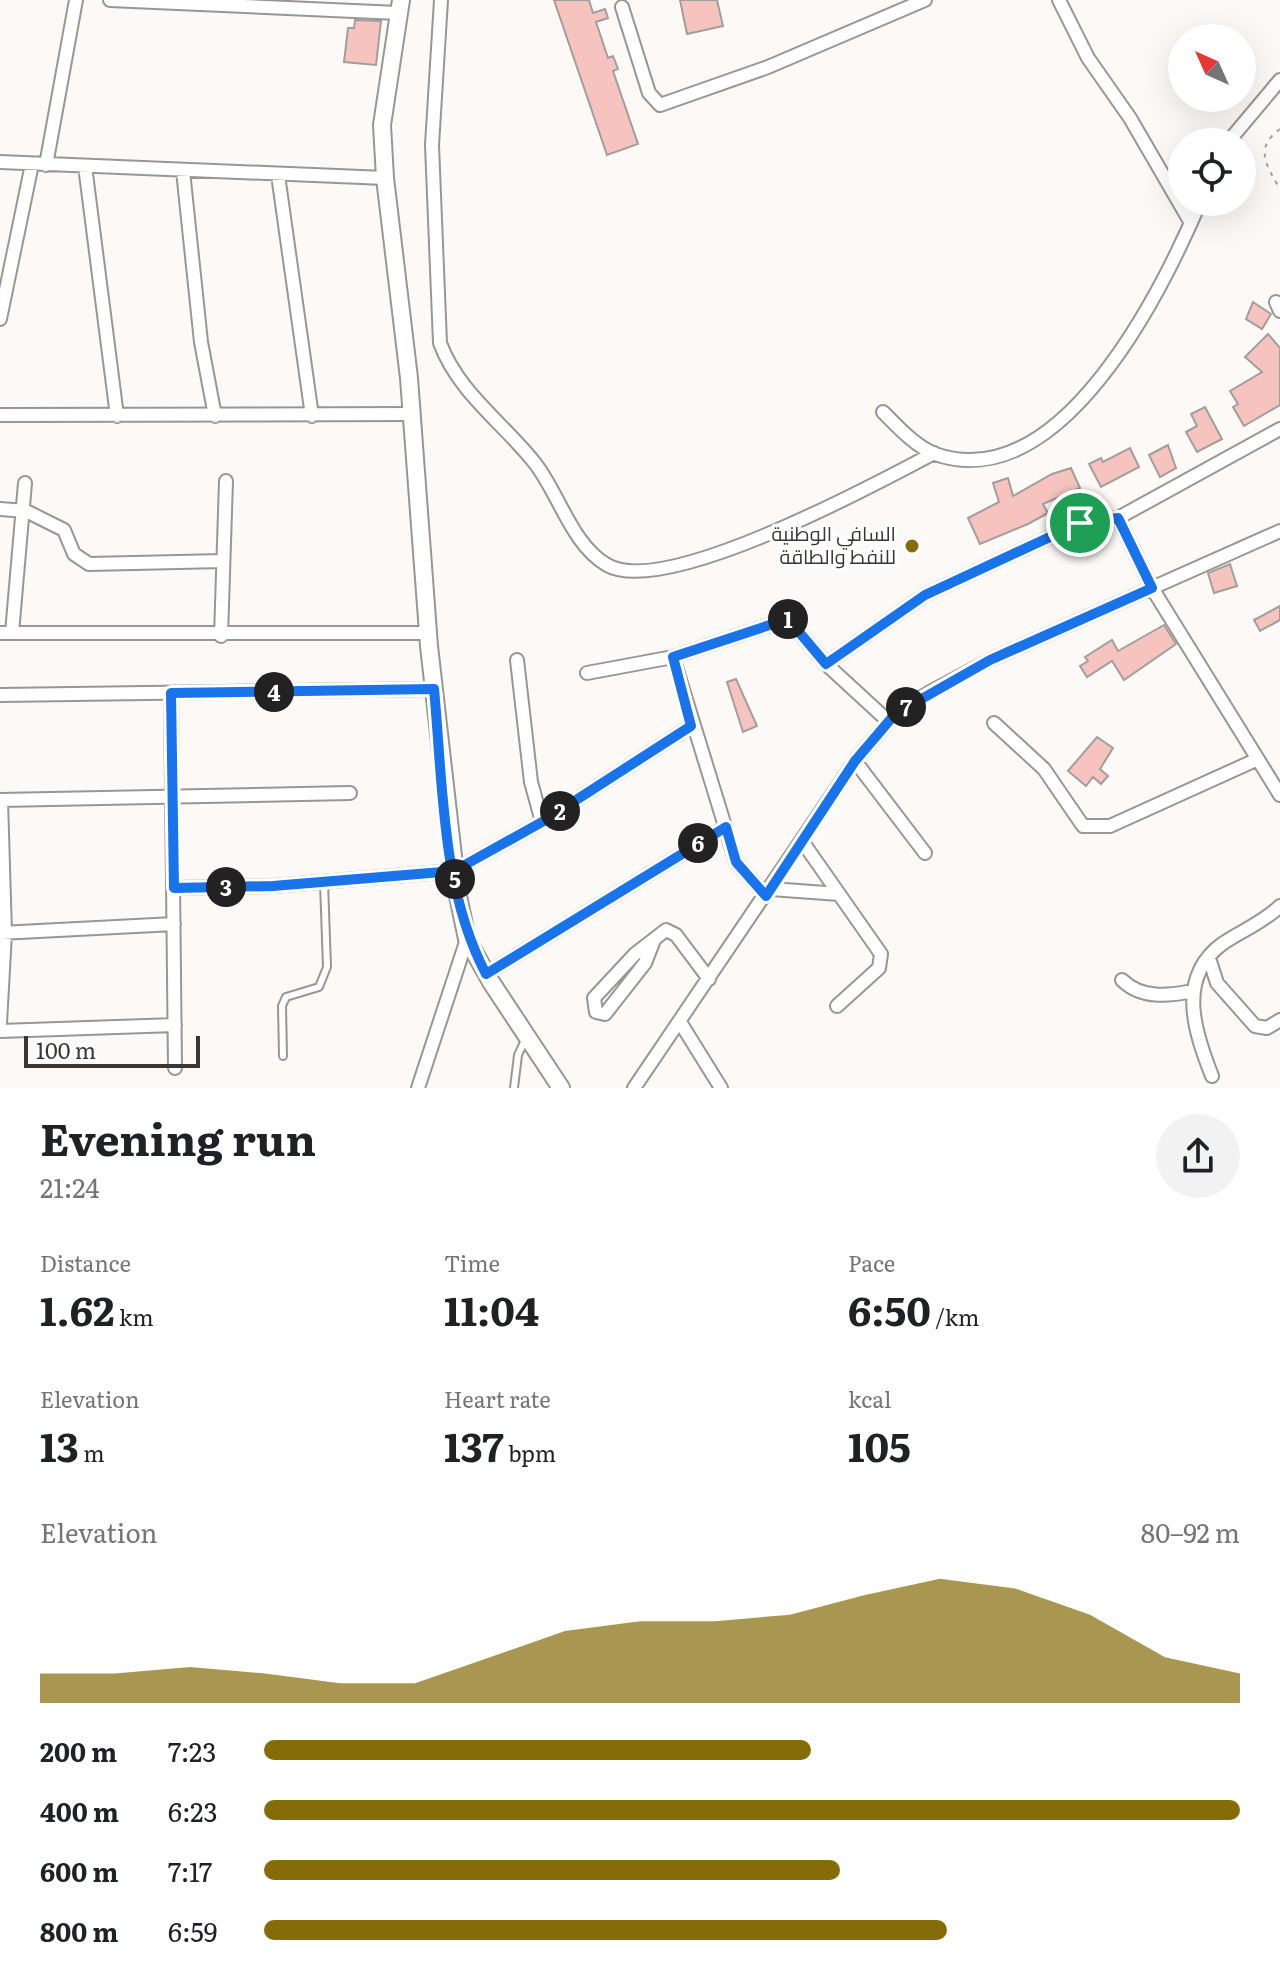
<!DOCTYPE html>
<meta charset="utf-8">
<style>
:root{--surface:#fff;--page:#f2f2f2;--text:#202124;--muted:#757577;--accent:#856c08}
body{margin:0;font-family:Literata,Cairo,serif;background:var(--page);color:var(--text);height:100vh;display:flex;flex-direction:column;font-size:30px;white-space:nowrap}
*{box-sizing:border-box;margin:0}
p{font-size:26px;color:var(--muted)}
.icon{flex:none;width:44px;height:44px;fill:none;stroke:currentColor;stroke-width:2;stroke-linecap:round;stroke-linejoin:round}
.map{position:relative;height:1088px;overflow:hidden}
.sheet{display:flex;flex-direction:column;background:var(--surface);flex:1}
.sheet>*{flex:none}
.needle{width:52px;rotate:315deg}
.tools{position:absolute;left:1168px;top:24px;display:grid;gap:16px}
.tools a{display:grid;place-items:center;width:88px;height:88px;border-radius:50%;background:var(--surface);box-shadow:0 8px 32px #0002;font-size:40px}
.scale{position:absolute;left:24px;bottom:20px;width:176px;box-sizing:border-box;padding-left:8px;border:4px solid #383736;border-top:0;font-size:22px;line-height:28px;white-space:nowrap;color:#383736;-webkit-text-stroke:6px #fff;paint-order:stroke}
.pin{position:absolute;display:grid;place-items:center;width:68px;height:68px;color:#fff;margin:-34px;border:4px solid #fff;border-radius:50%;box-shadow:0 2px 8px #0007}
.km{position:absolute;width:40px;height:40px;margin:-20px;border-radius:50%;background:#222;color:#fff;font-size:22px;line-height:40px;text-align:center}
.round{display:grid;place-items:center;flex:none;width:84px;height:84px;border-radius:42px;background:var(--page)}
.head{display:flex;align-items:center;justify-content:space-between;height:136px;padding:0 40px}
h1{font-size:44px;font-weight:700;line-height:60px}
.metrics{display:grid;grid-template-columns:repeat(3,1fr);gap:12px;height:136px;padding:8px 40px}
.metrics div{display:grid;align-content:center}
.metrics b{font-size:40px;font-weight:700}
.metrics small{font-size:22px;font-weight:400}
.metrics p{font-size:22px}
.chart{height:224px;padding:16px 40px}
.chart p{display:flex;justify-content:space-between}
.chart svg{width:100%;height:144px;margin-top:8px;fill:var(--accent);opacity:.7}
ul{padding:0 40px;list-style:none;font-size:26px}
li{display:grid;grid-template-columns:128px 96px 1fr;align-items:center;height:60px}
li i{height:20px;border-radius:10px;background:var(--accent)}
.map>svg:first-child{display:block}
</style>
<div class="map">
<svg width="1280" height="1088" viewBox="0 0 1280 1088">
<rect width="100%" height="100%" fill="#fcf9f7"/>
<path fill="#f6c3be" stroke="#a29e9d" stroke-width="2" d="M554 0H589L593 13 605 9 608 18 596 22 608 58 613 56 618 69 613 71 638 144 607 155Z
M680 0H717L723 26 687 34Z
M355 20 381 21 376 65 344 62 348 28H354Z
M1253 302 1271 314 1262 329 1246 319Z
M1268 334 1280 348V405L1244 426 1233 407 1238 404 1230 391 1262 372 1245 357Z
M1205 407 1222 439 1197 452 1186 432 1197 426 1191 414Z
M1168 445 1176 468 1160 477 1149 455Z
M1130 448 1139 467 1101 487 1089 464 1101 458 1103 462Z
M1071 468 1080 488 1043 504 1048 513 1028 524 980 544 968 518 999 502 993 483 1008 478 1013 496 1052 474Z
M1230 564 1237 586 1214 593 1208 573Z
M1280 606V620L1260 631 1254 620Z
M1164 625 1176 644 1124 680 1112 661 1087 677 1080 666 1088 661 1085 657 1112 640 1118 651Z
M736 679 757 726 743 732 727 682Z
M1097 737 1113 748 1100 769 1108 776 1101 784 1093 777 1086 786 1068 771Z"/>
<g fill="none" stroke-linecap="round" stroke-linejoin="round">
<defs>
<path id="lane" d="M283 1056 282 1006 286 997 319 987 327 967 324 883
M514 1088 518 1055 525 1040"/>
<path id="street" d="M110 0 398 13
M441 0 432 145 440 343C458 392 503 423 534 462 559 493 571 544 607 565 665 598 876 484 934 453
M1059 0 1088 58 1130 118 1191 223
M622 7 649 93 660 105 768 67 925 0
M1228 142 1280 80
M0 162 385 178
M46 165 76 0
M85 166 117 416
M183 171 201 342 215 416
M278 175 312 416
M1276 302 1280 311
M0 319 32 164
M883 412C898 427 915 446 935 454 1061 498 1162 291 1200 202
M0 415 412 414
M1280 429 1118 518 1152 588 1280 795
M0 509 26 511 64 530 74 554 89 564 223 561
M0 633H429
M12 633 25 483
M221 636 226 481
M673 657 736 862 766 896
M517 660 531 782 542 822
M826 664 925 595 1080 523 1118 518
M587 673 673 657 788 619 826 664 888 721
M171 693 175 1068
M0 695 434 689
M994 723 1044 769 1083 826H1110L1258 759
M855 761 925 853
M0 800 350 793
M802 841 881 954 879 968 837 1006
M174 888 273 886 454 871 542 822 691 726
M771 889 839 894
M0 933 174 924
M654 940 645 963 605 1014 596 1012 594 998 635 954 666 930 676 935 709 979
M1209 958 1217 983 1255 1026 1267 1028 1280 1020
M486 974 726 827
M1122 980C1141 999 1168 996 1193 991
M680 1022 721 1088
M0 1023 5 933 1 800
M0 1031 175 1025
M1212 1076C1195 1033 1176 978 1222 944 1241 931 1264 922 1280 906
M418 1088 467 939
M634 1088 855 761 895 714 930 692 990 660 1280 531"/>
<path id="secondary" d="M401 0 382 125 385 178 409 378 429 646 457 891 467 939 491 982 561 1088"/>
</defs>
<use href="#lane" stroke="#999694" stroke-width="10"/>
<use href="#street" stroke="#999694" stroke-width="16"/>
<use href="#secondary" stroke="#999694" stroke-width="20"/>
<path stroke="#a3a1a0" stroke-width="2" stroke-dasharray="4 6" stroke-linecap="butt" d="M1280 129C1254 148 1266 165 1280 189"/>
<use href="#lane" stroke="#fff" stroke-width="6"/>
<use href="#street" stroke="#fff" stroke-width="12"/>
<use href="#secondary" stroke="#fff" stroke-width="16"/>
</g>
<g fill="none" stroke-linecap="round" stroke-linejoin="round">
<defs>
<path id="route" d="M1080 523 925 595 826 664 788 619 673 657 691 726 542 822 454 871 273 886 174 888 171 693 434 689C443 783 441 889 486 974L726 827 736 862 766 896 855 761 895 714 990 660 1152 588 1118 518 1080 523"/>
</defs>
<use href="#route" stroke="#fff" stroke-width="16"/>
<use href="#route" stroke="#1a73e8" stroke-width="10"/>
</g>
<circle fill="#856c08" stroke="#fff" stroke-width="3" cx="912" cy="546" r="8"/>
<g text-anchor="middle" stroke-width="7" stroke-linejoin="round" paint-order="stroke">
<g font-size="20" fill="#383736" stroke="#fff" text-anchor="end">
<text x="896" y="541">السافي الوطنية<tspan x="896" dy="23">للنفط والطاقة</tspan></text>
</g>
</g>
</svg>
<div class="tools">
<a><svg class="needle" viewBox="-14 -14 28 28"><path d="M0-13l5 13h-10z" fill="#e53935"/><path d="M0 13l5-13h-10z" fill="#757577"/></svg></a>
<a><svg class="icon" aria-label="locate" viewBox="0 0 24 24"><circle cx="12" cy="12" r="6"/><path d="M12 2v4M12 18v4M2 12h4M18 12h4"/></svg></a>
</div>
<div class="scale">100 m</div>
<div class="pin" style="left:1080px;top:523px;background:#1e9e55"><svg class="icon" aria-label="arrive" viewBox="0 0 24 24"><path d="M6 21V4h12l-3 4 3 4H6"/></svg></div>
<b class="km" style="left:788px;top:619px">1</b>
<b class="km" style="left:560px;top:811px">2</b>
<b class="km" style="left:226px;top:887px">3</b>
<b class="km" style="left:274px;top:692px">4</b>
<b class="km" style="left:455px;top:879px">5</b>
<b class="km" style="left:698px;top:843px">6</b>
<b class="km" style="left:906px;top:707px">7</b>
</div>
<section class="sheet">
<div class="head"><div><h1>Evening run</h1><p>21:24</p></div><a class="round"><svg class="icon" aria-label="share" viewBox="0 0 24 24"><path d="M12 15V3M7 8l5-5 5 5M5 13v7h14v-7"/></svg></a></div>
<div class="metrics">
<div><p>Distance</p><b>1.62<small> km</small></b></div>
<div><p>Time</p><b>11:04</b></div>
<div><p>Pace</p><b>6:50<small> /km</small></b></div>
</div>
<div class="metrics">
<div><p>Elevation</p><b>13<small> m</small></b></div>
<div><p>Heart rate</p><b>137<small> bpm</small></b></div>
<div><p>kcal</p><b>105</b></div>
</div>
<div class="chart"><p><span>Elevation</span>80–92 m</p>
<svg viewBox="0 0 160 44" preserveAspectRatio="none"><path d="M0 44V35L10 35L20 33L30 35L40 38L50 38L60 30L70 22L80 19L90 19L100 17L110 11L120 6L130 9L140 17L150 30L160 35V44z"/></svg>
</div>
<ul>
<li><b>200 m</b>7:23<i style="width:56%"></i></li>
<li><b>400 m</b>6:23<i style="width:100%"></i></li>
<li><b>600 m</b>7:17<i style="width:59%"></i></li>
<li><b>800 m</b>6:59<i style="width:70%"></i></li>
</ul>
</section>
